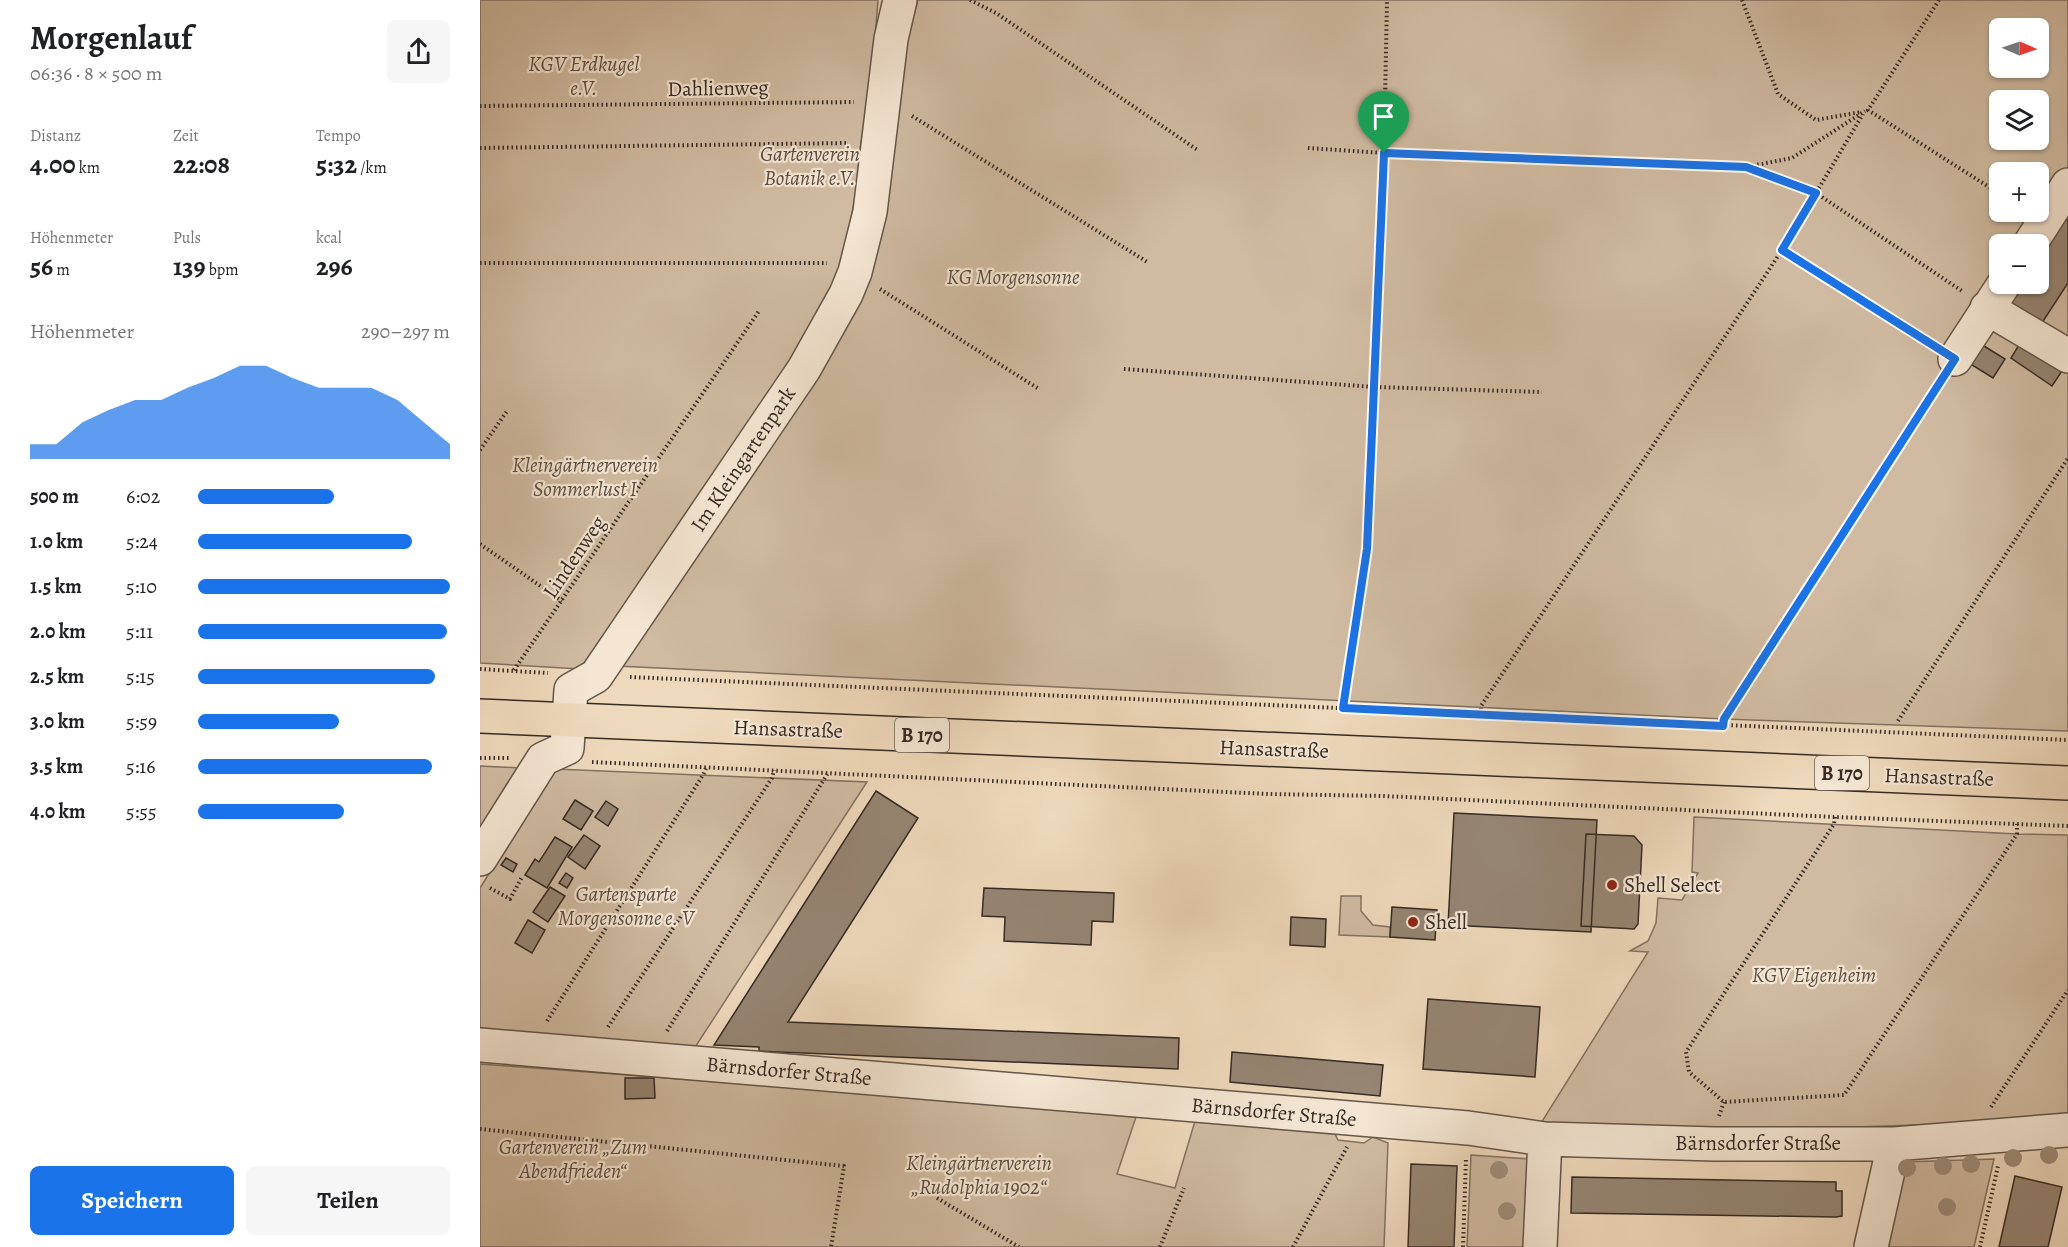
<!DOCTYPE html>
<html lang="de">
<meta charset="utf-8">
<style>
:root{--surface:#fff;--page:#f6f6f6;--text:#202124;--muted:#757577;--accent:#1a73e8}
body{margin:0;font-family:Alegreya,serif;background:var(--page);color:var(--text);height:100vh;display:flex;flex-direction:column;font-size:22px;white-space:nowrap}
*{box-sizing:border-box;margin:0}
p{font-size:20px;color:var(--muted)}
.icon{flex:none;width:33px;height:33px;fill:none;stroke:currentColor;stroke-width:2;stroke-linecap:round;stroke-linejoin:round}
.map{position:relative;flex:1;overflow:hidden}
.drawer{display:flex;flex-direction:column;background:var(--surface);width:480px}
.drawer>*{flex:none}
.needle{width:39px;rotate:92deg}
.buttons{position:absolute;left:1509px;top:18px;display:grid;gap:12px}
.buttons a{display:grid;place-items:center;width:60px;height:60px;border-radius:9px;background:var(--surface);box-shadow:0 2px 4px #0004;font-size:30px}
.pin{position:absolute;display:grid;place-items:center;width:51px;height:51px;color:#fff;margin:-62px -26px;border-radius:50% 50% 50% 0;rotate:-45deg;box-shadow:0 0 6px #0007}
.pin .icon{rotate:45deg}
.round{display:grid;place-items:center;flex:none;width:63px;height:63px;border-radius:9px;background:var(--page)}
.overview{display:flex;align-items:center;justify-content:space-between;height:102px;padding:0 30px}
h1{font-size:33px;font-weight:700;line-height:45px}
.figures{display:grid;grid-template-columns:repeat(3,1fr);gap:9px;height:102px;padding:6px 30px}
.figures div{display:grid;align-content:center}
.figures b{font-size:26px;font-weight:700}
.figures small{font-size:16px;font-weight:400}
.figures p{font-size:16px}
.chart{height:168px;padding:12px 30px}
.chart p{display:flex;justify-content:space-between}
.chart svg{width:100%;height:108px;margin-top:6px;fill:var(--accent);opacity:.7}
.button{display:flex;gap:12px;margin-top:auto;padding:12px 30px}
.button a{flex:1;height:69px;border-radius:9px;background:var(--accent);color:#fff;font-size:24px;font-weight:700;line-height:69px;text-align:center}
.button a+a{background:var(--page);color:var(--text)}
ul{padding:0 30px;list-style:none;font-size:20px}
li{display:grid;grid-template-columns:96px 72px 1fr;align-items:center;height:45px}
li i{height:15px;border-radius:8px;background:var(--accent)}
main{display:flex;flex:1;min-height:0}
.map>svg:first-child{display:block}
</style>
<main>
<section class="drawer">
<div class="overview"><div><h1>Morgenlauf</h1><p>06:36 · 8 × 500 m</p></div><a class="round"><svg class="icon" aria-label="share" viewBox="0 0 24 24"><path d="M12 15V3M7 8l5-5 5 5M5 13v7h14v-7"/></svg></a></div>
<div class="figures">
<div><p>Distanz</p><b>4.00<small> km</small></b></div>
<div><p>Zeit</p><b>22:08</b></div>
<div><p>Tempo</p><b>5:32<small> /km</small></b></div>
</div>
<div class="figures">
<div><p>Höhenmeter</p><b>56<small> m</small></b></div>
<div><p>Puls</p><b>139<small> bpm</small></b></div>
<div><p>kcal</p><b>296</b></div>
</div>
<div class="chart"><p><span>Höhenmeter</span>290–297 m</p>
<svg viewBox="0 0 160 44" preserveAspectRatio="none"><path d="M0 44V38L10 38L20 29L30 24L40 20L50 20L60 15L70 11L80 6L90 6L100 11L110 15L120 15L130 15L140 20L150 29L160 38V44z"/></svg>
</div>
<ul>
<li><b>500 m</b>6:02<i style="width:54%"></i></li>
<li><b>1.0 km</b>5:24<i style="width:85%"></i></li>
<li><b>1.5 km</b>5:10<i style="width:100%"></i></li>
<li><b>2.0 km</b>5:11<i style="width:99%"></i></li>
<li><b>2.5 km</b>5:15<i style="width:94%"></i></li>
<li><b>3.0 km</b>5:59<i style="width:56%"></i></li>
<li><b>3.5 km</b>5:16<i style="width:93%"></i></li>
<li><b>4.0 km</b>5:55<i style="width:58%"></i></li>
</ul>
<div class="button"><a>Speichern</a><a>Teilen</a></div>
</section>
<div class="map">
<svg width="1588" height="1247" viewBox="0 0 1588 1247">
<rect width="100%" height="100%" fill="#efd9bc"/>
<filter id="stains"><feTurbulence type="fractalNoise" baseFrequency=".00333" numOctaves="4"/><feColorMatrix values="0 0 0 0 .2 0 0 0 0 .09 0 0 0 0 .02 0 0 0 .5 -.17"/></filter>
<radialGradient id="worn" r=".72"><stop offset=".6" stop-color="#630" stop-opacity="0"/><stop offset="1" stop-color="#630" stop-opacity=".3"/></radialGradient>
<path fill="#d0bba2" stroke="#837263" stroke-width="1.5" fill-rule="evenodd" d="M0 0H398L390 102 381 142 376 191 363 263 310 365 100 669 0 663Z
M438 0H1588V731L1244 719 137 666 388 282 426 41ZM1520 28H1558V68H1520ZM1520 100H1558V140H1520ZM1520 172H1558V212H1520ZM1520 244H1558V284H1520Z
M0 766 41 768 0 833Z
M75 769 387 782 212 1052 0 1036V888Z
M1214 817 1537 834 1588 835V1113L1574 1118 1501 1123 1375 1127 1234 1129 1061 1123 1168 952 1150 951 1168 941 1176 923 1178 898 1202 900 1218 873 1212 872Z
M861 896H881V911L893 925 910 927V937L859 935Z
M0 1064 440 1097 656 1117 637 1174 695 1188 715 1121 855 1134 858 1140 884 1143 893 1137 908 1143 904 1247H0Z
M991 1155 1050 1159 1049 1247H987Z
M1514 1159 1494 1247H1404L1424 1162Z"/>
<path fill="#968573" stroke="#362a24" stroke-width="1.5" d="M1588 199V283L1558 329 1519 304 1532 284H1558V244Z
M1542 340 1584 368 1572 386 1531 358Z
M1496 341 1525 359 1513 378 1484 360Z
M396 791 438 818 308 1022 699 1038 698 1069 279 1051V1047L234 1045Z
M95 800 113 811 101 830 83 819Z
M126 801 138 809 128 826 115 817Z
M974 813 1117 820 1111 932 968 925Z
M1106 834 1154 836 1162 845 1158 924 1154 929 1101 926Z
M104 835 120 846 105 869 88 857Z
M75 837 92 847 67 888 45 875 55 859 59 862Z
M26 858 37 864 33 872 21 865Z
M86 873 93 878 87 888 79 883Z
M70 887 85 896 68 922 53 912Z
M504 888 634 893 633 922 612 921 611 945 524 941 525 917 502 916Z
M912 907 957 910 955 940 910 937Z
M811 917 846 919 845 947 810 945Z
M48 920 65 930 52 953 35 943Z
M948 999 1060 1007 1055 1077 943 1069Z
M752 1052 903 1065 900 1096 750 1082Z
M145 1078H174L175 1098 145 1099Z
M931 1164 977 1166 974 1247H928Z
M1535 1176 1582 1187 1568 1247H1519Z
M1092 1177 1356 1182V1191H1362V1216L1356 1217 1091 1213Z"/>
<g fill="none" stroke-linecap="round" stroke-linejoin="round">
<defs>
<path id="minor" d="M1550 244 1588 185
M1507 308 1588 356
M1475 359 1524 284
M0 859 63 759 87 748 91 690 116 676 324 369 366 294 375 272 390 212 411 39 420 0
M0 1045 988 1128 1065 1139 1234 1144H1414L1588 1130
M1060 1247 1065 1139
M1391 1247 1414 1144"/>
<path id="major" d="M0 716 1588 783"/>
</defs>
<use href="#minor" stroke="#64564a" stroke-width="36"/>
<use href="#major" stroke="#362a24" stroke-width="36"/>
<path stroke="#362a24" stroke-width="4" stroke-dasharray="1.5 3" stroke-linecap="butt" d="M490 0 516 13 719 151
M1262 0 1298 94 1336 120 1381 112
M1459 0 1388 110 1520 194
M0 106 374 102
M432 116 669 263
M0 148 368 143
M828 148 904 153 1266 167 1312 158 1385 111
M1267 167 1336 193 1482 291
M1302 250 1383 114
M0 263H347
M400 289 559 389
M644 369 894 387 1062 392
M0 450 27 411
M0 544 82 601
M0 669 68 673
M34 670 279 311
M150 677 1588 740
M863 708 887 549 904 153 907 0
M1001 714V706L1302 250 1450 344
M1418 721 1588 458
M1243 726 1244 719 1459 384
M0 758H29
M112 762 788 794 904 796 1355 817 1588 826
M1355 817 1354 824 1206 1052 1209 1072 1244 1102 1364 1095 1537 834V824
M10 888 30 899 42 877
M67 1021 223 775 226 768
M128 1027 292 778 294 770
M187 1031 348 773
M1511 1107 1588 990
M1239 1116 1244 1102
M0 1129 364 1166 351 1247
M457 1198 539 1247
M680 1247 704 1188
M813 1247 867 1147
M983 1247 986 1158
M1500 1247 1518 1166"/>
<use href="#minor" stroke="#f5e6d3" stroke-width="33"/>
<use href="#major" stroke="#efd9bc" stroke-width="33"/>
</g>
<g fill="#9e8d7a">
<circle cx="1569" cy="1155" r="9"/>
<circle cx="1533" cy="1158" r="9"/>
<circle cx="1491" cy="1164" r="9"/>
<circle cx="1463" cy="1166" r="9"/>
<circle cx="1427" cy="1168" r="9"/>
<circle cx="1019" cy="1170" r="9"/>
<circle cx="1467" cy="1207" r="9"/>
<circle cx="1027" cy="1211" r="9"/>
</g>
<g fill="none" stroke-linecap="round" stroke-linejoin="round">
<defs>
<path id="route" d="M904 153 1266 167 1336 193 1302 250 1475 359 1244 719 1243 726 863 708 887 549Z"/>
</defs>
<use href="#route" stroke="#fff" stroke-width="12"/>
<use href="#route" stroke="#1a73e8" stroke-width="8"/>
</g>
<g fill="#8f2418" stroke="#f5e6d3" stroke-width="2">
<circle cx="1132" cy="885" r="6"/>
<circle cx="933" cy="922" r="6"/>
</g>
<g text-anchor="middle" stroke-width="4.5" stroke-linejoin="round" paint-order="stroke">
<g fill="#f5e6d3" stroke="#6f6258" stroke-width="1.5">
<rect x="415" y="718" width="54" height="34" rx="4.5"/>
<rect x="1335" y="756" width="54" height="34" rx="4.5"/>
</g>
<g font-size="20" font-weight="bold" fill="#362a24">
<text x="442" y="742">B 170</text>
<text x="1362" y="780">B 170</text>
</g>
<g font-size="21" font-style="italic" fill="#5c4e44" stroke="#f5e6d3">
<text x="104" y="71">KGV Erdkugel<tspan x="104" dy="24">e.V.</tspan></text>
<text x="330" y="161">Gartenverein<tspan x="330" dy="24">Botanik e.V.</tspan></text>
<text x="533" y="284">KG Morgensonne</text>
<text x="105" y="472">Kleingärtnerverein<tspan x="105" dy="24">Sommerlust I</tspan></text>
<text x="146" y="901">Gartensparte<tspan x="146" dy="24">Morgensonne e. V</tspan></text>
<text x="1334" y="982">KGV Eigenheim</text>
<text x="93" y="1154">Gartenverein „Zum<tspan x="93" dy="24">Abendfrieden“</tspan></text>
<text x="499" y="1170">Kleingärtnerverein<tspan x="499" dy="24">„Rudolphia 1902“</tspan></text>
</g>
<g font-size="21" fill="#362a24" stroke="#f5e6d3">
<text transform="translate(238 88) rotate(-1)" y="7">Dahlienweg</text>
<text transform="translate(263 459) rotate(-56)" y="7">Im Kleingartenpark</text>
<text transform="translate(94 557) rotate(-56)" y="7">Lindenweg</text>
<text transform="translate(308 729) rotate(2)" y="7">Hansastraße</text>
<text transform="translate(794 749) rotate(2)" y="7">Hansastraße</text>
<text transform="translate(1459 777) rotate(2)" y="7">Hansastraße</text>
<text transform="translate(309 1071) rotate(5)" y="7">Bärnsdorfer Straße</text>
<text transform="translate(794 1112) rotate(5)" y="7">Bärnsdorfer Straße</text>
<text x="1278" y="1150">Bärnsdorfer Straße</text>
</g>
<g font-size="21" fill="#362a24" stroke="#f5e6d3" text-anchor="start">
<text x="1144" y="892">Shell Select</text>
<text x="945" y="929">Shell</text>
</g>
</g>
<rect width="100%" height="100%" filter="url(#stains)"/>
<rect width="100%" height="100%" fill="url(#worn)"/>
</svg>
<div class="buttons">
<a><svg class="needle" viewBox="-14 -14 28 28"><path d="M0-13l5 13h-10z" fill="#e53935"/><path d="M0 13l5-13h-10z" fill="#757577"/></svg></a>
<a><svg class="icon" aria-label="layers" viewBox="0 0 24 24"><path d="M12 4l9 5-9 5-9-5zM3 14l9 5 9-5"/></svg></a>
<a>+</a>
<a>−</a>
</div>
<div class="pin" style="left:904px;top:153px;background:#1e9e55"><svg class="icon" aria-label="arrive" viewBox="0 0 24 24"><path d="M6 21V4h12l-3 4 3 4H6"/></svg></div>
</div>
</main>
